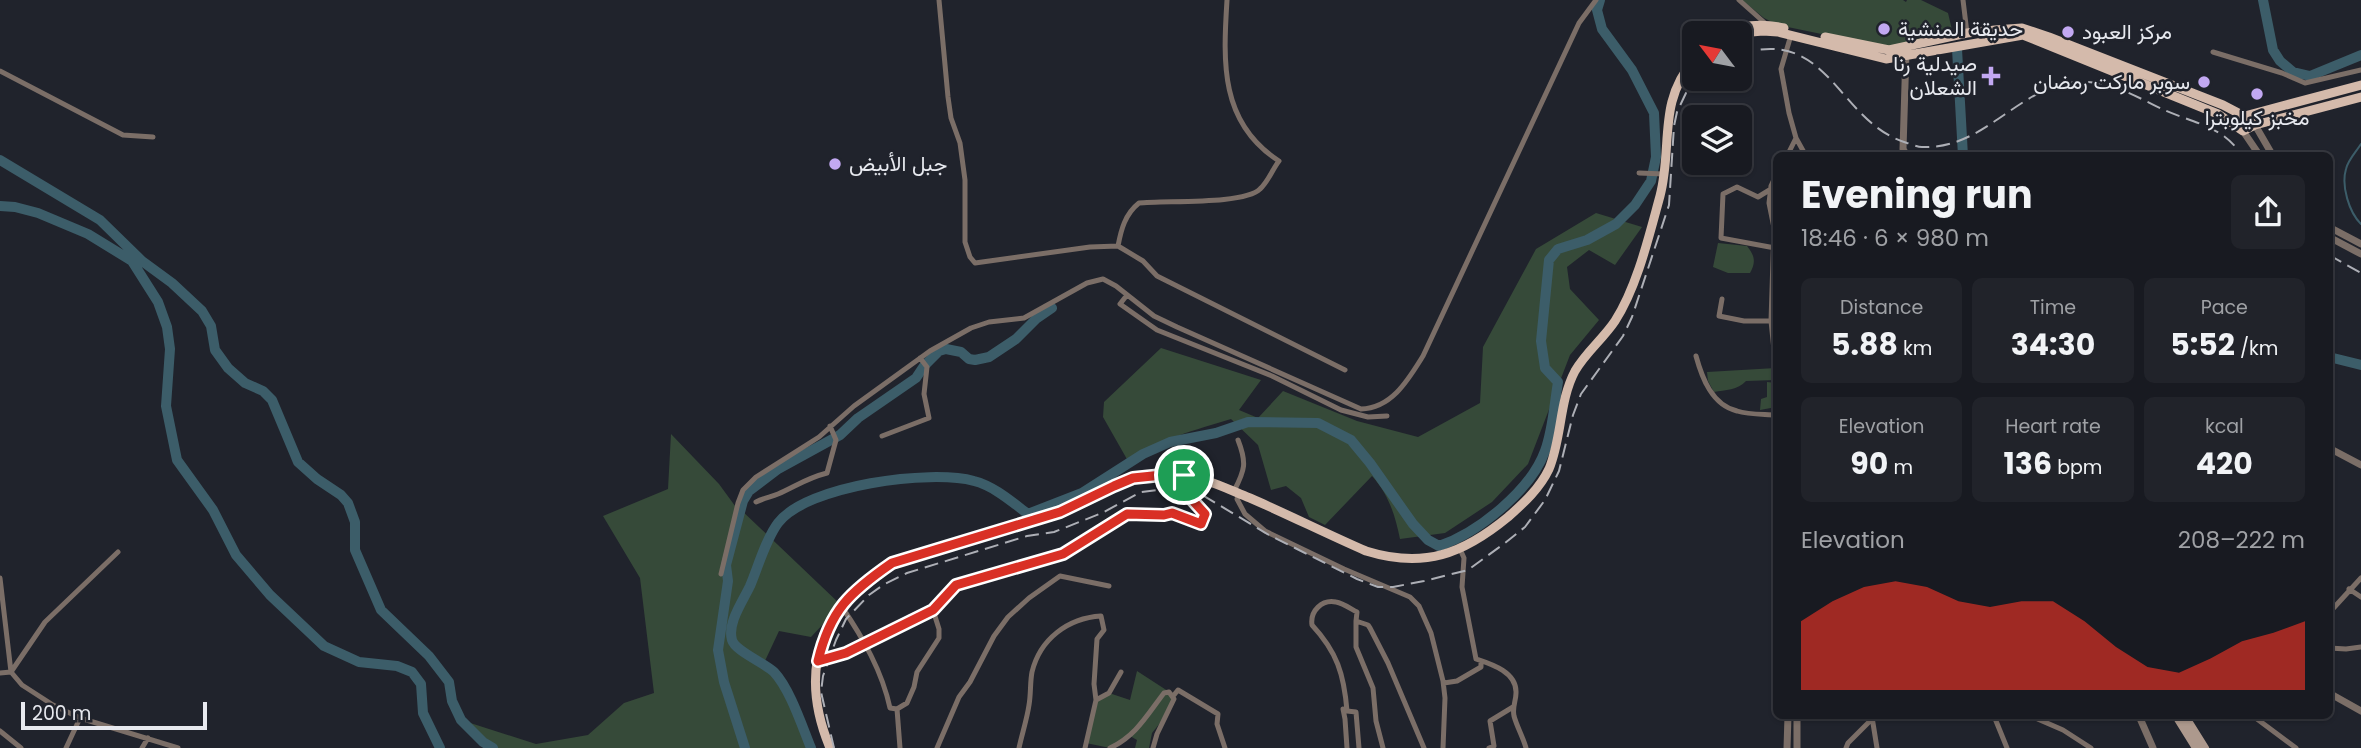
<!DOCTYPE html>
<meta charset="utf-8">
<style>
:root{--surface:#181a21;--page:#21232a;--text:#f1f3f6;--muted:#9fa1a5;--line:#36383f;--accent:#d93025}
body{margin:0;font-family:Poppins,Vazirmatn,sans-serif;background:var(--page);color:var(--text);height:100vh;display:flex;flex-direction:column;font-size:26px;white-space:nowrap}
*{box-sizing:border-box;margin:0}
p{font-size:23px;color:var(--muted)}
.icon{flex:none;width:38px;height:38px;fill:none;stroke:currentColor;stroke-width:2;stroke-linecap:round;stroke-linejoin:round}
.map{position:relative;flex:1;overflow:hidden}
.panel{position:absolute;left:1773px;top:152px;width:560px;height:567px;display:flex;flex-direction:column;background:var(--surface);border-radius:10px;box-shadow:0 2px 5px #0004,0 0 0 2px var(--line)}
.panel>*{flex:none}
.needle{width:46px;rotate:302deg}
.controls{position:absolute;left:1682px;top:21px;display:grid;gap:14px}
.controls a{display:grid;place-items:center;width:70px;height:70px;border-radius:10px;background:var(--surface);box-shadow:0 2px 5px #0004,0 0 0 2px var(--line);font-size:35px}
.scale{position:absolute;left:21px;bottom:18px;width:186px;box-sizing:border-box;padding-left:7px;border:4px solid #e7e9ef;border-top:0;font-size:19px;line-height:24px;white-space:nowrap;color:#e7e9ef;-webkit-text-stroke:5px #20232c;paint-order:stroke}
.pin{position:absolute;display:grid;place-items:center;width:60px;height:60px;color:#fff;margin:-30px;border:4px solid #fff;border-radius:50%;box-shadow:0 2px 7px #0007}
.round{display:grid;place-items:center;flex:none;width:74px;height:74px;border-radius:10px;background:var(--page)}
.summary{display:flex;align-items:center;justify-content:space-between;height:119px;padding:0 28px}
h1{font-size:38px;font-weight:700;line-height:52px}
.figures{display:grid;grid-template-columns:repeat(3,1fr);gap:10px;height:119px;padding:7px 28px}
.figures div{display:grid;align-content:center;border-radius:10px;background:var(--page);text-align:center}
.figures b{font-size:30px;font-weight:700}
.figures small{font-size:19px;font-weight:400}
.figures p{font-size:19px}
.chart{height:196px;padding:14px 28px}
.chart p{display:flex;justify-content:space-between}
.chart svg{width:100%;height:126px;margin-top:7px;fill:var(--accent);opacity:.7}
.map>svg:first-child{display:block}
</style>
<div class="map">
<svg width="2361" height="748" viewBox="0 0 2361 748">
<rect width="100%" height="100%" fill="#20232c"/>
<path fill="#364a39" d="M1742 0H1903L1906 2 1907 0H1921L1948 13 1953 34 1889 48 1778 25 1764 18Z
M1596 213 1642 227 1615 265 1589 250 1567 267 1570 289 1599 320 1570 355 1528 464 1492 502 1445 533 1400 539C1395 515 1389 495 1372 476L1325 525 1309 517 1301 498 1286 486 1271 490 1258 445 1231 419C1196 430 1158 439 1128 461L1103 417 1104 402 1161 348 1261 380 1239 410 1258 418 1283 391 1357 421 1418 437 1480 403 1483 347 1536 249Z
M1718 243 1747 246C1755 256 1756 262 1750 273H1728L1713 267Z
M1776 368V380L1746 381C1738 390 1725 390 1714 392L1708 381 1707 372Z
M1767 382 1776 383V407L1760 410 1761 399 1767 397Z
M671 434 719 484 738 510 739 508 841 605 811 637 779 631 764 663C788 685 800 719 813 748H748L739 730 745 748H493L461 720 536 744 588 735 624 703 654 693 640 578 603 516 668 489Z
M1137 671 1174 695 1164 718 1152 733 1149 748H1135L1137 740 1130 736 1110 748 1086 743 1096 700 1109 693 1130 700Z"/>
<g fill="none" stroke-linecap="round" stroke-linejoin="round">
<path stroke="#3c5d69" stroke-width="2" d="M2361 144C2356 152 2348 160 2346 169 2341 186 2349 212 2361 224"/>
<path stroke="#3c5d69" stroke-width="10" d="M2263 0 2273 50 2280 61 2293 72 2310 76 2361 55
M1957 49 1963 156
M0 160 100 220 142 261 172 283 202 311 211 326 215 350 228 368 245 383 263 391 272 400 298 462 317 479 341 495 348 503 355 522V550L381 610 429 656 449 682 452 701 461 720 483 742 493 748
M0 206 15 207 38 213 88 234 132 261 158 302 167 327 170 349 166 406 177 460 213 510 236 555 270 595 324 646 359 662 397 666 412 672 421 684 423 713 440 748
M2329 357 2361 365
M745 748 724 682 718 650 728 581 726 565 743 501 749 491 778 469 840 435 858 418 916 378 924 366 939 351 946 349 961 352 969 359 975 360 989 357 1016 339 1036 319 1052 308
M811 748C802 726 790 689 774 672 765 663 735 651 732 640 727 623 743 601 750 586 758 567 766 539 778 523 807 485 931 469 974 481 994 486 1012 502 1028 514L1082 493 1143 454 1170 442 1216 433 1248 422 1318 423 1351 440 1370 463 1413 524 1428 540 1439 546C1478 533 1531 490 1545 451 1553 429 1554 406 1558 382L1545 368 1541 341 1549 260 1558 249 1587 240 1616 224 1635 205 1651 181 1656 157 1654 113 1632 70 1602 29 1597 10 1600 0"/>
<path stroke="#7b6e67" stroke-width="5" d="M939 0 948 97 951 118 960 143 965 180V242L970 257 975 263 1090 247 1118 246 1143 261 1157 276 1345 370
M1739 0 1766 24
M1963 0 1967 33
M2213 52 2282 73 2305 83 2361 70
M0 71 123 135 153 137
M1796 138 1806 156
M1787 156 1796 138 1789 113 1781 69 1791 35
M1639 173 1664 174
M1776 175 1771 186 1769 203 1774 228 1771 321 1774 350 1776 349
M1118 246C1121 230 1125 214 1139 203 1164 200 1244 205 1260 189 1268 182 1272 170 1279 161 1220 123 1223 63 1227 0
M1775 248 1721 238 1723 194 1737 187 1758 197 1776 186
M1127 295 1120 304 1157 330 1272 376 1341 410 1368 417 1387 416
M1722 299 1719 316 1744 321H1771
M1696 356C1702 378 1712 405 1737 411 1749 415 1764 414 1776 415
M882 436 929 418 924 394 927 367 920 358
M1234 491C1245 470 1247 463 1238 440
M1239 494 1237 499 1245 514 1265 531 1344 569 1410 597 1419 606 1431 633 1443 681 1445 698 1443 748
M756 502C764 498 771 497 778 494 796 486 807 478 827 473L836 440 830 426
M1460 549 1464 558 1462 587 1476 659C1491 664 1517 672 1516 693 1516 701 1512 707 1514 716 1517 727 1523 737 1526 748
M721 574 738 503 743 490 756 477 819 437 854 406 930 351 971 328 989 322 1024 318 1087 283 1103 279 1116 286 1154 316 1177 327 1361 409C1392 408 1408 380 1423 356L1579 23 1596 0
M0 578 11 672 22 685 53 705 80 718 178 748
M2349 589 2361 597
M842 607C863 638 882 671 890 708L897 709
M2329 613 2361 578
M1356 621V647L1373 688 1376 721 1383 748
M2329 648 2346 649 2361 647
M818 661 846 652 933 610
M0 673 11 672 45 622 118 552
M1444 683 1457 681 1481 667V661
M1174 695 1178 690 1218 714 1217 724 1225 748
M1994 716 2007 748
M2031 716 2063 730 2091 748
M2253 716 2296 748
M1872 717 1877 748
M0 731 21 748
M66 748 80 718
M142 748 148 738
M900 748 897 709 907 703 914 687 917 672 939 638V629L933 610 956 585 973 578 1063 554 1127 515H1164L1173 513 1201 524 1205 515 1185 492 1184 475
M937 748 959 697 970 682 994 636 1008 617 1029 598 1060 576 1109 586
M1019 748C1022 734 1027 719 1029 705 1031 694 1030 682 1032 672 1040 639 1068 618 1101 616L1104 630 1097 639 1094 684 1096 700
M1085 748 1096 700 1109 693 1121 672
M1110 748C1136 736 1147 715 1164 693L1169 692 1174 699 1157 734 1153 748
M1347 748 1345 719 1343 709 1347 711
M1359 748 1356 712 1347 711C1344 674 1337 652 1312 625 1310 611 1322 599 1336 602 1343 603 1351 609 1357 612L1356 621 1368 625 1370 628 1388 663 1424 748
M1489 748 1494 746 1490 721 1513 707
M1846 748 1848 743 1872 719"/>
<path stroke="#7b6e67" stroke-width="7" d="M1906 52 1903 149 1907 156
M2255 125 2273 156
M2243 131 2260 156
M2329 227 2361 244
M2329 237 2361 254
M2329 448 2361 465
M2329 693 2361 711
M1797 716V748
M2139 716 2153 748
M1787 748 1788 716"/>
<path stroke="#ad998d" stroke-width="8" d="M2176 716 2196 748
M2185 716 2205 748"/>
<path stroke="#d4baab" stroke-width="9" d="M1724 33C1744 24 1763 23 1784 28
M1740 33 1763 31 1778 32 1886 59 2023 35 2218 114 2243 131 2255 125 2361 97
M1825 37 1889 50 1967 33 1995 30 2022 28 2049 37 2223 105 2244 116 2255 125
M2241 117 2361 85
M830 748C805 688 810 628 863 585 872 577 882 568 893 563 910 555 930 551 948 545 984 535 1020 525 1056 514 1097 501 1129 470 1175 474 1202 476 1225 488 1250 498 1289 515 1327 534 1366 551 1424 569 1463 554 1508 517 1524 503 1540 488 1549 469 1562 438 1559 401 1575 371 1586 352 1603 339 1615 321 1637 287 1649 236 1660 196 1673 147 1657 102 1694 60"/>
<path stroke="#adafb6" stroke-width="2" stroke-dasharray="14 7" stroke-linecap="butt" d="M1740 54C1830 26 1837 122 1907 143 1911 144 1917 147 1922 147 1992 150 2025 71 2098 83 2121 87 2141 99 2162 109 2181 118 2208 124 2225 137 2232 142 2238 150 2244 156
M2329 255 2361 273
M834 748 821 692 823 676 836 640 846 619 869 595 883 585 907 573 1027 536 1054 532 1102 513 1141 492 1173 488 1194 490 1269 535 1357 579 1378 587H1393L1424 581 1468 570 1505 543 1525 527 1545 500 1559 471 1573 415 1581 394 1623 336 1632 317 1669 205 1674 126 1677 112 1686 93 1697 79"/>
</g>
<g fill="none" stroke-linecap="round" stroke-linejoin="round">
<defs>
<path id="route" d="M1172 474 1184 475 1185 492 1205 514 1201 524 1172 513 1164 515 1127 514 1063 554 956 585 933 610 846 653 818 661C830 610 850 592 892 563L1060 512 1114 486 1133 478Z"/>
</defs>
<use href="#route" stroke="#fff" stroke-width="14"/>
<use href="#route" stroke="#d93025" stroke-width="9"/>
</g>
<g fill="#c2a8f2" stroke="#20232c" stroke-width="2.5">
<circle cx="1884" cy="29" r="7"/>
<circle cx="2068" cy="32" r="7"/>
<path d="M1987.5 65.5h7v7h7v7h-7v7h-7v-7h-7v-7h7z"/>
<circle cx="2204" cy="82" r="7"/>
<circle cx="2257" cy="94" r="7"/>
<circle cx="835" cy="164" r="7"/>
</g>
<g text-anchor="middle" stroke-width="5" stroke-linejoin="round" paint-order="stroke">
<g font-size="21" fill="#e7e9ef" stroke="#20232c" text-anchor="start">
<text x="1898" y="36">حديقة المنشية</text>
<text x="2082" y="39">مركز العبود</text>
<text x="1977" y="71" text-anchor="end">صيدلية رنا<tspan x="1977" dy="24">الشعلان</tspan></text>
<text x="2190" y="89" text-anchor="end">سوبر ماركت رمضان</text>
<text x="2257" y="125" text-anchor="middle">مخبز كيلوبترا</text>
<text x="849" y="171">جبل الأبيض</text>
</g>
</g>
</svg>
<div class="controls">
<a><svg class="needle" viewBox="-14 -14 28 28"><path d="M0-13l5 13h-10z" fill="#e53935"/><path d="M0 13l5-13h-10z" fill="#9fa1a5"/></svg></a>
<a><svg class="icon" aria-label="layers" viewBox="0 0 24 24"><path d="M12 4l9 5-9 5-9-5zM3 14l9 5 9-5"/></svg></a>
</div>
<div class="scale">200 m</div>
<div class="pin" style="left:1184px;top:475px;background:#1e9e55"><svg class="icon" aria-label="arrive" viewBox="0 0 24 24"><path d="M6 21V4h12l-3 4 3 4H6"/></svg></div>
<section class="panel">
<div class="summary"><div><h1>Evening run</h1><p>18:46 · 6 × 980 m</p></div><a class="round"><svg class="icon" aria-label="share" viewBox="0 0 24 24"><path d="M12 15V3M7 8l5-5 5 5M5 13v7h14v-7"/></svg></a></div>
<div class="figures">
<div><p>Distance</p><b>5.88<small> km</small></b></div>
<div><p>Time</p><b>34:30</b></div>
<div><p>Pace</p><b>5:52<small> /km</small></b></div>
</div>
<div class="figures">
<div><p>Elevation</p><b>90<small> m</small></b></div>
<div><p>Heart rate</p><b>136<small> bpm</small></b></div>
<div><p>kcal</p><b>420</b></div>
</div>
<div class="chart"><p><span>Elevation</span>208–222 m</p>
<svg viewBox="0 0 160 44" preserveAspectRatio="none"><path d="M0 44V20L10 13L20 8L30 6L40 8L50 13L60 15L70 13L80 13L90 20L100 29L110 36L120 38L130 33L140 27L150 24L160 20V44z"/></svg>
</div>
</section>
</div>
